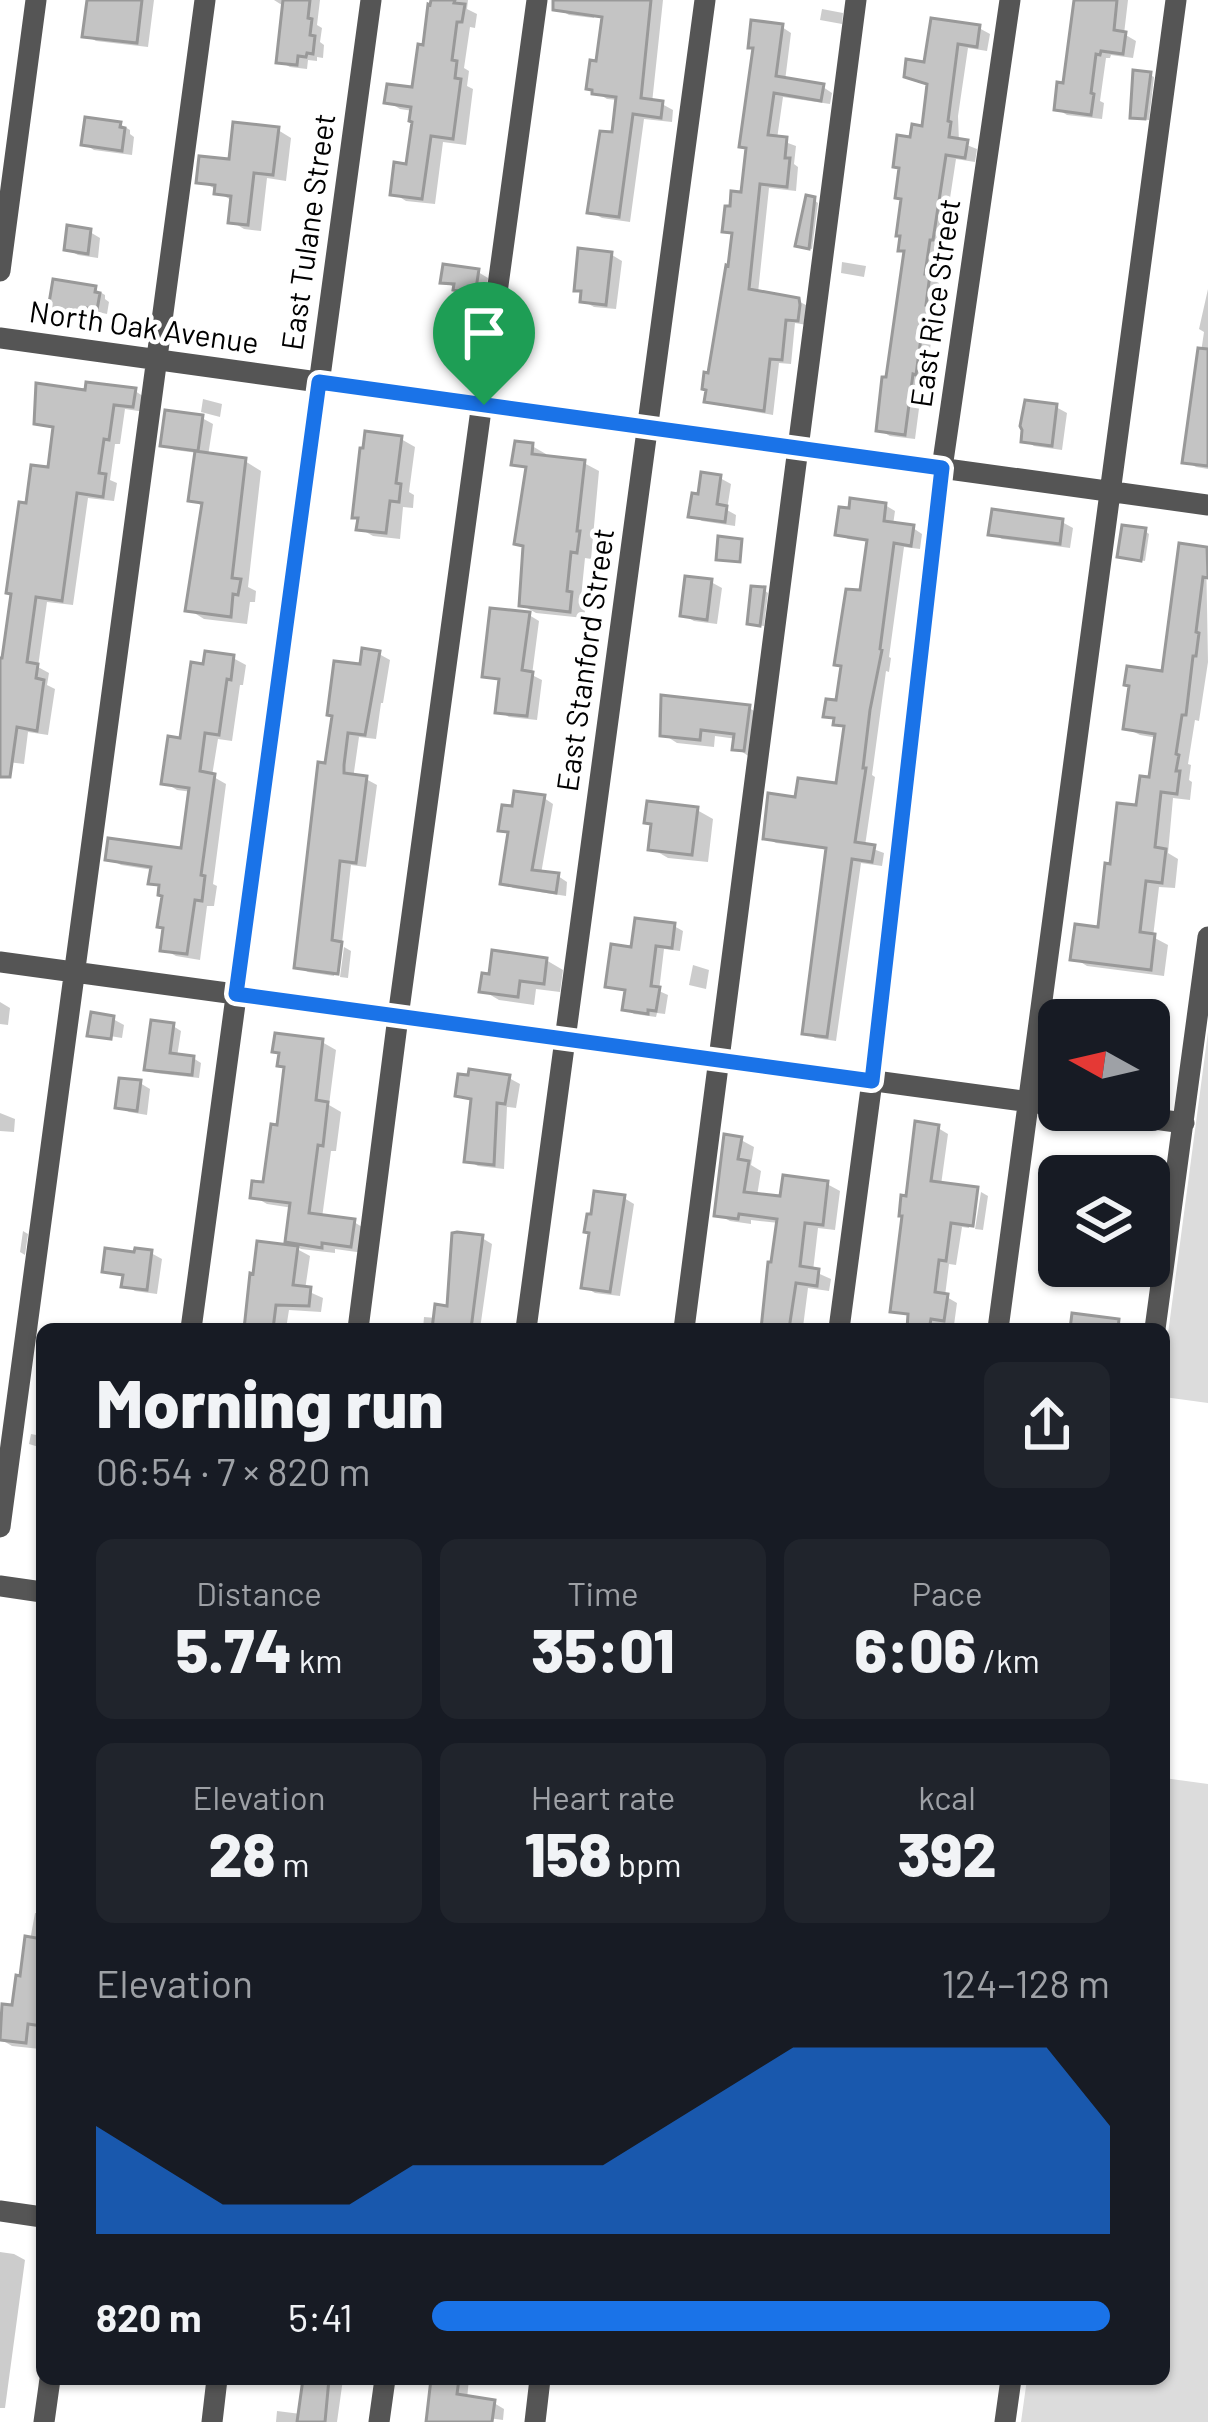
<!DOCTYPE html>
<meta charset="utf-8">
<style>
:root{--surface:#171b24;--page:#20242c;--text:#f1f3f6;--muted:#9ea1a6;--accent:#1a73e8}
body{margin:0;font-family:Barlow,sans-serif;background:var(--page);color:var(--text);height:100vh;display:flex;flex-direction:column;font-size:45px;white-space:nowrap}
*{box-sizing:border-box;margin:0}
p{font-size:39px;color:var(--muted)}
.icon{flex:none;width:66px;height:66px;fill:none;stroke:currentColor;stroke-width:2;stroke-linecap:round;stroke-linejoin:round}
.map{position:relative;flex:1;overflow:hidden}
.details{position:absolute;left:36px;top:1323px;width:1134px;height:1062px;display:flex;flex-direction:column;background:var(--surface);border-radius:18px;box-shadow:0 3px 9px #0004}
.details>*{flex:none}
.needle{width:78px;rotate:278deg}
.fabs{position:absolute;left:1038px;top:999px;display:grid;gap:24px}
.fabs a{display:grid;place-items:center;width:132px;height:132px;border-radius:18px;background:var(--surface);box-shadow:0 3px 9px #0004;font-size:60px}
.pin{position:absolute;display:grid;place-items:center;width:102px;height:102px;color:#fff;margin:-123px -51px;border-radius:50% 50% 50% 0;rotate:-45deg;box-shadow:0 0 12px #0007}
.pin .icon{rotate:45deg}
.round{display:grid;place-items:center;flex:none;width:126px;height:126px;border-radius:18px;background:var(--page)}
.overview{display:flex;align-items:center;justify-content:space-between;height:204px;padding:0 60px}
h1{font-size:66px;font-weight:800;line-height:90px}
.figures{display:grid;grid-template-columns:repeat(3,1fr);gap:18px;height:204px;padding:12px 60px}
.figures div{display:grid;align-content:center;border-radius:18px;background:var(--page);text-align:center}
.figures b{font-size:60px;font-weight:800}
.figures small{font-size:33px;font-weight:400}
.figures p{font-size:33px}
.chart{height:336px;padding:24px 60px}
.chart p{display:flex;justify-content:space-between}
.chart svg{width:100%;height:216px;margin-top:12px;fill:var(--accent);opacity:.7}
ul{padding:0 60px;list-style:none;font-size:39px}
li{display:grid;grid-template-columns:192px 144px 1fr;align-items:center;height:90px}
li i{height:30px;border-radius:15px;background:var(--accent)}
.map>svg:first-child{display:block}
</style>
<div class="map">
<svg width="1208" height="2422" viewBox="0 0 1208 2422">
<rect width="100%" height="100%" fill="#fff"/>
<path fill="#dcdcdc" d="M1208 1032V1403L1164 1397V1364Z
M1164 1778 1208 1784V2422H1021L1027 2379H1164Z"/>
<path fill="#0003" d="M90 0H154L148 47 96 41 85 35Z
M274 0H320L317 25 322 28 320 42 324 45 323 58 317 57V61L308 60 307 69 290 67 279 61 285 7Z
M433 0H468L467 9 477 14 475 28 470 27 464 68 469 71 467 86 473 89 466 145 443 142 435 204 406 201 393 193 408 167 413 111 400 109 387 101 414 91 426 49Z
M560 0H590L596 3 594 18 569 15 559 9Z
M623 0H663L652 103 662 104 673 110 672 122 644 119 630 222 602 218 590 212 615 135 618 100 607 99 589 88Z
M1077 0H1128L1124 34 1136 41 1133 58 1111 55 1110 58H1106L1100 101 1104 103 1102 119 1067 115 1057 109 1065 87Z
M822 9 843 13 842 24 820 20Z
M782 27 791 33 785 81 823 87 832 93 830 104 783 97 777 139 796 146 794 164 798 167 796 191 769 188 758 293 798 301 808 306 807 325 795 323 791 364 779 363 773 415 717 405 707 400 734 236 725 231 744 196Z
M979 28 990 34 987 51 968 48 958 116 959 142 977 149 975 162 956 159 943 244 940 243 935 281 939 283 936 310 944 314 942 328 933 327 926 379 923 378 915 439 890 436 879 430 907 252 912 140 925 129 930 85 907 75 927 65Z
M1150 75 1154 77 1149 120 1137 119 1133 116Z
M120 124 130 130V134L134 137 132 155 94 150 84 144Z
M278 130 291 138 286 181 267 178 261 231 244 229 231 221 233 201 217 192 218 190 199 181 231 163Z
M814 200 818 203 812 249 802 247Z
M90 232 100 238 98 258 78 255 67 249Z
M612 255 622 261 616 309 594 307 583 301 584 293 577 289Z
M842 262 866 266 864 277 841 273Z
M478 272 488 278 485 299 472 297 443 281Z
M95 289 105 295V299L109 302 107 314 98 312 96 321 62 313 51 307Z
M1208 289V469L1196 467 1185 461 1204 332 1199 329Z
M135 391 146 398 145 412 125 409 120 444H115L110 480 117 483 114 501 88 498 73 605 47 602 38 667 49 673 47 685 55 689 48 735 28 732 24 764 0 761V673L29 506 50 471 56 430 37 423 88 393Z
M203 399 222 404 220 417 201 412Z
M1056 407 1067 413 1062 450 1034 446 1024 440Z
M202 418 213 424 208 456 245 461 261 471 248 587 256 591 255 602H250L247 624 204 619 188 609 204 507 192 500 198 453 174 450 164 444Z
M401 439 415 447 409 492 414 495 413 508 403 507 400 539 373 536 359 528Z
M532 446 546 454V459L584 463 599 471 591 559 585 558 581 598 586 603 584 618 536 613 522 605 526 548 517 543 529 471 515 463Z
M720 478 731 484 727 510 736 515 735 526 702 521 692 515Z
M885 505 895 511 893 525 913 528 922 534 920 549 904 547 889 657 891 658 889 672 886 671 872 775 875 777 865 846 884 853 882 866 861 863 836 1041 815 1038 806 1032 829 850 776 843 766 838 798 800 839 787 847 729 827 715 839 703 863 594 869 542 848 539 838 533Z
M1062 522 1073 528 1070 548 1002 539 991 533Z
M1145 531 1149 534 1145 561 1124 558Z
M1206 549 1208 662 1199 721 1195 720 1188 764 1191 765 1189 780 1192 782 1190 800 1173 798 1168 853 1178 859 1175 888 1159 887 1153 937 1168 945 1164 976 1087 966 1074 958 1101 930 1113 867 1152 780 1158 738 1140 735 1126 728 1164 674Z
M711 582 722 588 717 624 694 621 683 615Z
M764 590 768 593 764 626 755 625Z
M529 615 539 621 532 675 542 680 537 720 509 717 499 711 502 682 485 675Z
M379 654 390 660 383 703H381L376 739 359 737 354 772V777L366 779 377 785 366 867 351 865 342 943H339L334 976 308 972 297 966 328 766 362 667Z
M233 658 246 665 243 685H240L232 741 218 739 212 776 226 784 213 884 217 886 214 906H207L200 960 176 956 163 949 165 896 162 888 152 882 153 870 121 865 108 858 183 852 192 792 177 790 164 782 183 742 206 667Z
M749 708 763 716 750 757 736 748 737 739 715 736 714 747 677 743 663 734Z
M544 798 553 804 541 874 558 876 567 882 566 896 513 888 503 882 511 834 502 829Z
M697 810 713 819 708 862 668 858 651 848Z
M674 926 683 931 680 951 664 949 659 991 668 995 665 1014 657 1013 656 1017 634 1014 625 1008 628 992 609 986Z
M344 947 351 951 348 978 340 977Z
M546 960 563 970 560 992 536 989 534 1005 499 1000 482 990Z
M693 965 709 970 706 989 689 985Z
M0 1002 10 1008 8 1025 0 1024Z
M113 1019 124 1025 122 1038 98 1034V1038L91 1034Z
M173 1026 181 1031 177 1057 193 1058 201 1063 199 1078 155 1073 147 1069Z
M322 1042 336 1050 329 1105 341 1112 336 1151H331L322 1218 354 1222 367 1230 364 1253 335 1249V1253L301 1249 288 1241 293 1208 267 1204 253 1196 266 1185 280 1129 287 1068 282 1055 275 1051Z
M1149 1046 1157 1050 1153 1088H1149Z
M509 1078 520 1084 516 1108 507 1107 504 1169 478 1166 467 1160 473 1101 458 1094Z
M140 1083 150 1089 147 1115 129 1112 119 1106Z
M0 1113 15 1119 14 1132 0 1131Z
M938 1128 948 1134 941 1185 975 1190 969 1228 962 1227 956 1265 949 1264 945 1296 957 1303 954 1325 941 1323 940 1329H910L911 1317 893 1310 908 1199Z
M741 1140 754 1147 751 1165 761 1171 757 1196 783 1200 827 1184 840 1191 835 1230 818 1228 813 1271 831 1279 829 1291 808 1288 803 1327 807 1329H767L779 1223 751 1220V1224L730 1221 717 1214Z
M981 1192 988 1196 983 1230 975 1229Z
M624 1198 634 1204 620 1296 595 1293 585 1287Z
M23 1231 28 1234 25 1255 20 1252Z
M482 1238 492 1244 480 1329H423L424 1317 436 1318 450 1309Z
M297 1249 310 1256 305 1290 323 1298 321 1312 289 1310 286 1329H247Z
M151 1253 162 1259 157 1294 135 1291 124 1285 126 1278 105 1270Z
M31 1434 42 1436V1448L29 1444Z
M35 1913 42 1914 40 2049 12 2046 0 2039 4 2007 15 2009 23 1979Z
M0 2252 14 2254 25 2260 5 2408H0Z
M306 2379H343L337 2422H276L277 2411 301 2414Z
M438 2379H469L467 2399 494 2403 504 2409 503 2420 465 2415 464 2422H430Z"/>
<path fill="#c4c4c4" stroke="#999" stroke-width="3" d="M87 0H142L137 43 82 37Z
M283 0H310L308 18 312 19 310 35 315 36 313 54 307 53 306 57 298 56 297 65 276 63Z
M431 0H455L454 3 465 4 462 22H457L452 60 457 61 455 78 461 79 453 139 431 136 422 199 390 195 394 162 406 164 412 122 409 121 411 107 384 103 387 84 412 87 418 44 423 45 428 4 430 5Z
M553 0H651L641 98 663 101 661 118 633 114 619 217 587 213 600 131 612 132 616 97 592 94V90L586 89 590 60 596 61 602 17 553 10Z
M1074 0H1117L1114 30 1126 32 1123 54 1101 51 1100 55 1096 54 1091 93 1094 94 1091 115 1054 110 1057 82 1063 83Z
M931 18 980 25 977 47 958 44 948 121 951 122 949 137 968 140 965 158 946 155 933 240H930L925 274H930L926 305H934L932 324 923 323 916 375 913 374 905 435 876 431 882 377H886L904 251H898L900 236H896L901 199 895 198 899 168 893 167 897 135 910 137 912 124 922 126 926 93 927 84 904 77 906 59 924 62Z
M751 20 783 24 776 76 824 84 821 101 774 93 768 135 787 137 785 158H790L787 187 760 184 749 289 799 298 800 305 798 321 786 320 782 360 770 359 764 411 704 402 706 390 702 389 704 372 708 373 726 265 728 266 732 233 722 232 725 206H730L731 191 741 192 746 148 739 147 753 48H748Z
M1133 70 1151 72 1145 119 1130 118Z
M85 117 121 122 120 127 125 128 122 151 81 145Z
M233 122 279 127 273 175 254 173 248 225 228 223 231 196 214 194 215 185 196 183 199 156 229 159Z
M806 195 815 197 809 249 795 246Z
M67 225 91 229 88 254 64 250Z
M578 248 612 252 606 305 580 302 581 291H574Z
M443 264 479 269 475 295 459 293V291L453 290 454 284 440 283Z
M53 279 96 286 95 292 100 293 97 310 87 308 86 318 48 309Z
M1198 348 1208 349V466L1182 463Z
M86 382 136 388 133 407 114 405 109 440 104 439 99 473 106 474 103 497 77 493 62 601 36 597 27 662 38 664 36 678 44 680 37 731 17 727 10 777H0V658H2L11 594 6 593 19 502 26 503 31 465 48 467 53 427 34 424 36 383 85 390Z
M1025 400 1057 404 1052 446 1021 442 1022 430 1020 426Z
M165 410 203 415 198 451 160 446Z
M365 431 402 436 396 483 401 484 399 502 390 501 386 533 356 530 358 518H352L360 448H363Z
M515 441 533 443 532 454 585 460 577 531H580L577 553 571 552 567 591 572 592 570 612 519 606 523 546 514 544 526 467 511 465Z
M195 451 246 458 232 578 241 579 238 595 233 594 231 617 185 611 202 503 188 501Z
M701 472 721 475 717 504 727 506 725 522 688 517 692 493 698 494Z
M850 498 886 503 884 521 914 525 911 546 894 543 880 649 882 650 870 710 863 768H866L855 842 875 845 872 862 852 859 827 1037 802 1034 826 848 763 839 768 793 795 797 798 778 836 783 844 726 833 725 834 718 823 717 826 699 836 700 841 666 834 665 846 589 860 590 867 540 835 535 839 507 849 508Z
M992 509 1063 519 1060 544 988 535Z
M1122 525 1146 528 1141 561 1117 557Z
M718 536 742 539 740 562 716 560Z
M1179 543 1207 547 1208 578 1203 577 1196 632 1199 633 1196 656H1193L1186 715H1182L1176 754 1179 755 1176 771H1180L1177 794 1161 792 1155 847 1166 849 1162 883 1146 881 1140 932 1155 934 1151 970 1070 960 1075 924 1098 927 1105 863 1110 864 1117 803 1136 805 1140 776 1149 777 1155 734 1123 729 1129 686 1124 685 1127 666 1162 671Z
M685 576 712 579 707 620 680 616Z
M751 586 765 587 760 626 747 624Z
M490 608 530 612 522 670 533 672 527 716 495 713 499 679 482 677Z
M362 648 380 651 365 735 348 733 344 765V773L367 776 356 863 340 861 332 940 342 942 338 974 294 968 318 762 325 763 332 716 327 715 334 661 360 664Z
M205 651 234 655 231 680 227 679 219 735 205 733 200 771 215 774 201 875 205 876 202 901 195 900 187 954 160 951 163 928 157 927 162 896 158 895 159 885 148 884 151 867 105 860 108 838 181 848 189 788 161 784 168 736 180 738 191 662 203 664Z
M661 695 750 705 744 751 732 750 734 734 701 730 700 740 660 736Z
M514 791 545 795 532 870 559 873 556 893 500 884 508 832 498 831 502 805 512 806Z
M647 801 698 807 692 855 648 850 651 824 644 823Z
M635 918 675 923 672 948 656 946 651 986 660 987 656 1011 648 1010V1014L622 1010 625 990 605 987 611 944 631 947Z
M492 950 547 958 544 984 520 981 518 997 479 992 482 973 489 974Z
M91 1012 114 1016 111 1039 87 1036Z
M151 1020 174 1023 170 1053 194 1056 192 1075 144 1070Z
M275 1033 323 1039 316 1100 328 1102 323 1146 318 1145 309 1213 355 1219 351 1247 322 1243V1248L285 1242 290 1203 250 1198 252 1181 263 1182 271 1124 277 1125 284 1067 277 1066 279 1053 272 1052Z
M469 1069 510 1075 505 1104 497 1103 494 1165 464 1162 471 1099 455 1096 458 1074 468 1075Z
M119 1078 141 1080 137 1111 115 1108Z
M915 1121 939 1125 931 1181 978 1187 973 1226 951 1223 946 1261 939 1260 935 1292 948 1294 944 1321 931 1319 929 1329H907L908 1314 890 1312 902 1216H899L901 1195 906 1196Z
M724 1134 742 1137 738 1159 749 1161 744 1192 780 1196 783 1175 828 1181 823 1225 805 1223 800 1266 819 1269 817 1286 796 1283 789 1329H761L768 1262H771L777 1219 739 1214 738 1219 714 1216Z
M594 1191 625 1195 610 1292 581 1288 589 1233 584 1232 587 1214H591Z
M457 1232 483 1235 471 1329H432L435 1304 447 1306 452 1233Z
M257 1241 298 1246 293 1285 311 1287 309 1306 276 1305 273 1329H244L250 1273 253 1274Z
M105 1248 134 1252 135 1248 152 1250 147 1290 121 1287 123 1275 102 1272Z
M1072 1313 1119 1319 1118 1329H1070Z
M25 1936 42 1939V2026L28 2024 26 2043 0 2040 2 2004 12 2005 16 1975 20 1976Z
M303 2379H329L325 2422H297Z
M431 2379H459L457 2394 495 2400 492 2422H426Z"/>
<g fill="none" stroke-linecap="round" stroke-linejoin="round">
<path stroke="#555" stroke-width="21" d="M0 271 36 0
M0 338 1208 505
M0 962 1059 1106
M1087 1110 1184 1123
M191 1329 371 0
M358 1329 398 1017 537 0
M526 1329 705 0
M684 1329 856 0
M839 1329 872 1081 942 468 1010 0
M998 1329 1176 0
M1155 1329 1208 937
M0 1527 205 0
M0 1586 42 1592
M0 2211 42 2217
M44 2422 50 2379
M212 2422 217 2379
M379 2422 385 2379
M535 2422 540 2379
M1005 2422 1011 2379"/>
</g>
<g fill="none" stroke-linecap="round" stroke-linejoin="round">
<defs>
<path id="route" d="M319 382 942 468 872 1081 236 994Z"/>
</defs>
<use href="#route" stroke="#fff" stroke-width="24"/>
<use href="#route" stroke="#1a73e8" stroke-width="15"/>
</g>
<g text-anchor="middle" stroke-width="9" stroke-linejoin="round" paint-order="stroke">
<g font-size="30" fill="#000" stroke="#fff">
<text transform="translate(309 232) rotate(-82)" y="10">East Tulane Street</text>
<text transform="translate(936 303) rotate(-82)" y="10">East Rice Street</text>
<text transform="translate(144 328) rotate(8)" y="10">North Oak Avenue</text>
<text transform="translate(586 660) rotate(-82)" y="10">East Stanford Street</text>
</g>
</g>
</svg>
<div class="fabs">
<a><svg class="needle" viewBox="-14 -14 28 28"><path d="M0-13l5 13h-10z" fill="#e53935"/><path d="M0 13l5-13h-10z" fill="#9ea1a6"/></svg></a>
<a><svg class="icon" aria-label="layers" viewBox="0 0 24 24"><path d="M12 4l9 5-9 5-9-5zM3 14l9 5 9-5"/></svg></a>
</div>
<div class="pin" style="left:484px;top:405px;background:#1e9e55"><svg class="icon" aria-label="arrive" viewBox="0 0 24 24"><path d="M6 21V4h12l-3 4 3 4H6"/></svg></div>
<section class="details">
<div class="overview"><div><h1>Morning run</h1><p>06:54 · 7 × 820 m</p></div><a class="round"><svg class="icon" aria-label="share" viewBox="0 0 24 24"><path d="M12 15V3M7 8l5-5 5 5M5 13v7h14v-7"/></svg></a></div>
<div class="figures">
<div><p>Distance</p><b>5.74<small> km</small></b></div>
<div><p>Time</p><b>35:01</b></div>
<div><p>Pace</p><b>6:06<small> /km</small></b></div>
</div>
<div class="figures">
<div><p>Elevation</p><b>28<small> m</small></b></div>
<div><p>Heart rate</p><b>158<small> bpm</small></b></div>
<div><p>kcal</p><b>392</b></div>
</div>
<div class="chart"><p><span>Elevation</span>124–128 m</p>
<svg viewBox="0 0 160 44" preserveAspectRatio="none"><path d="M0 44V22L10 30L20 38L30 38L40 38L50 30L60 30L70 30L80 30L90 22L100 14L110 6L120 6L130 6L140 6L150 6L160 22V44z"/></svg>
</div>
<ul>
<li><b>820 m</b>5:41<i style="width:100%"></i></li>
</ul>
</section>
</div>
